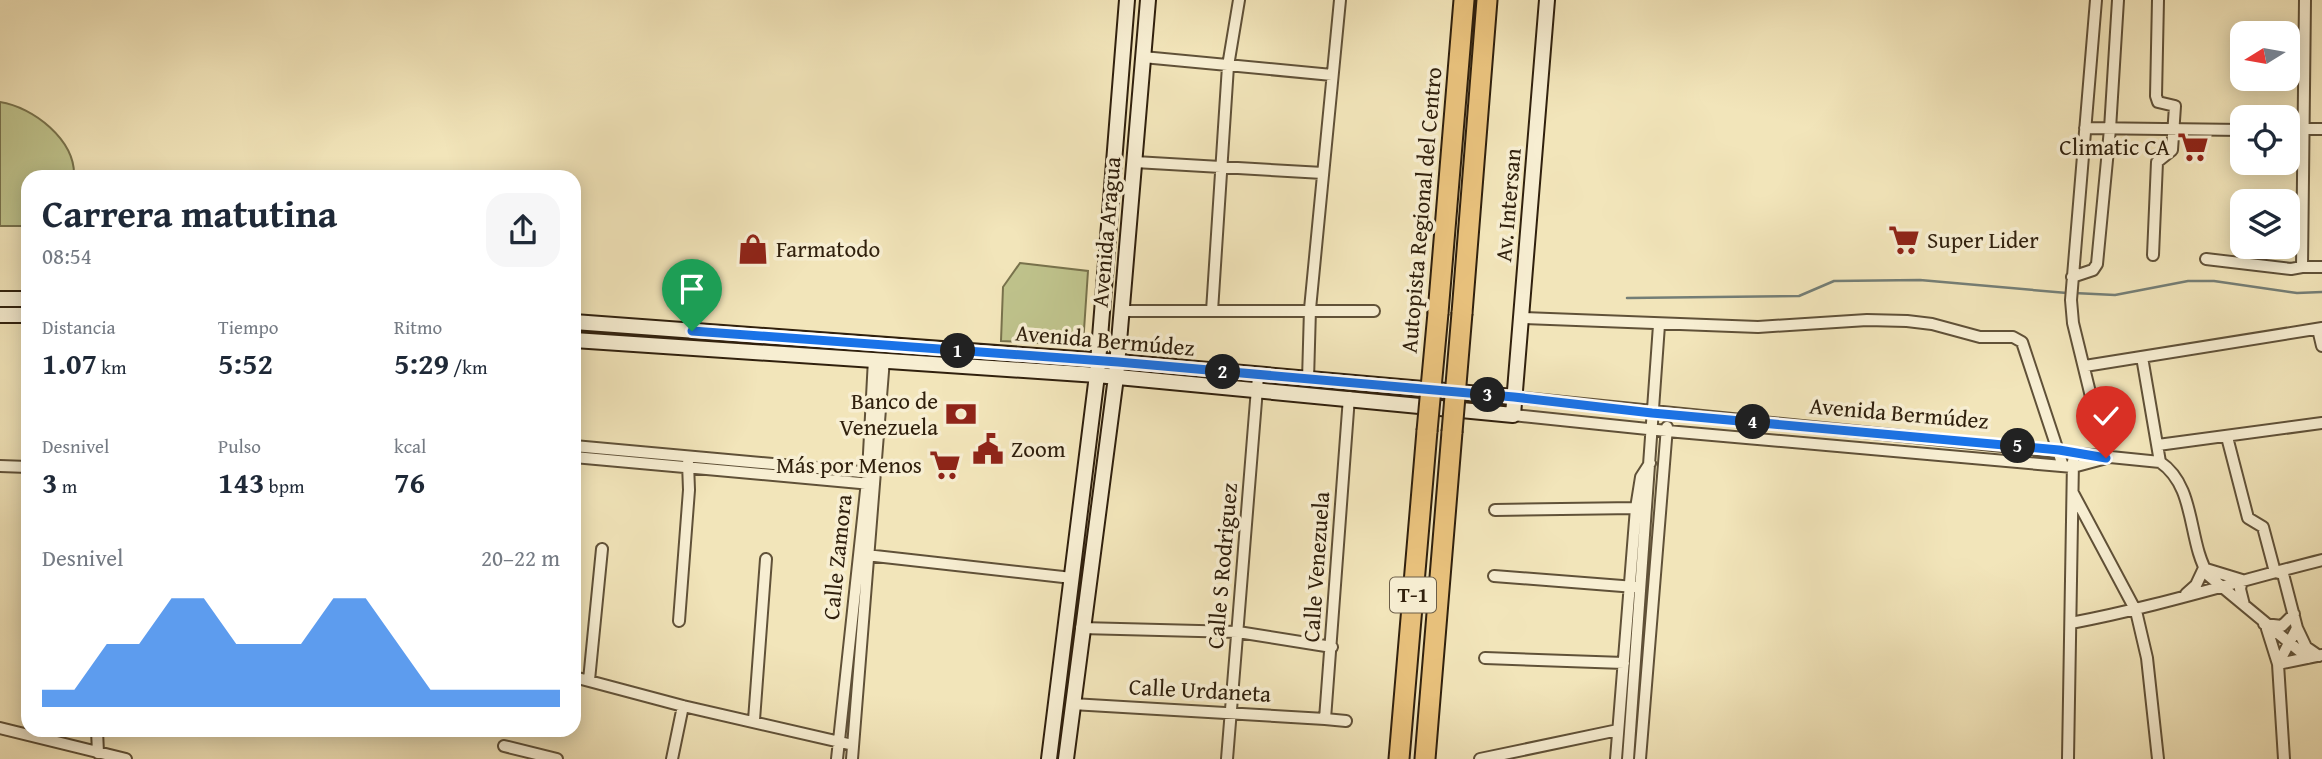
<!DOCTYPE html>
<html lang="es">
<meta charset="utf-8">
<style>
:root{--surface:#fff;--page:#f6f6f7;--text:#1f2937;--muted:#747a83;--accent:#1a73e8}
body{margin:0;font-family:"Gentium Book Plus",serif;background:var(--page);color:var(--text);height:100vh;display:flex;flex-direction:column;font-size:26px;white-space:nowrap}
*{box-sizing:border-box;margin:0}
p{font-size:23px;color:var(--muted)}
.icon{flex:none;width:38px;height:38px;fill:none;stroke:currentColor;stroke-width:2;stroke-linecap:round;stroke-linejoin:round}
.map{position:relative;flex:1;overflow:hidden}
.panel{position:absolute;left:21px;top:170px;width:560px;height:567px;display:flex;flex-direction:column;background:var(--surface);border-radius:21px;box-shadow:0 4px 18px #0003}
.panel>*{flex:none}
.needle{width:46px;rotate:259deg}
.fabs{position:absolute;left:2230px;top:21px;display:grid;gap:14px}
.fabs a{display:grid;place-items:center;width:70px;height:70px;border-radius:14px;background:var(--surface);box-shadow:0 4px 18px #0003;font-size:35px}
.pin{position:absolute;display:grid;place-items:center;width:60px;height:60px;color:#fff;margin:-72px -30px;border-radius:50% 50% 50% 0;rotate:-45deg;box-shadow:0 0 7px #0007}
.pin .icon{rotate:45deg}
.km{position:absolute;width:35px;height:35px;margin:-18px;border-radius:50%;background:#222;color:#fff;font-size:19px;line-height:35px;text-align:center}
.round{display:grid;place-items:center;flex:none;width:74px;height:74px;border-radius:21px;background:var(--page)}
.summary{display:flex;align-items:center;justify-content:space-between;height:119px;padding:0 21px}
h1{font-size:38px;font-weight:700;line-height:52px}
.stats{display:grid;grid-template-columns:repeat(3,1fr);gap:10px;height:119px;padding:7px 21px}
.stats div{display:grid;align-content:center}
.stats b{font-size:30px;font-weight:700}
.stats small{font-size:19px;font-weight:400}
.stats p{font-size:19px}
.chart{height:196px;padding:14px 21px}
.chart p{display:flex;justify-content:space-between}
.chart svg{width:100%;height:126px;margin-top:7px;fill:var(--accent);opacity:.7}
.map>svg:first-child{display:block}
</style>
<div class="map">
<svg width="2322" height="759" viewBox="0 0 2322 759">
<rect width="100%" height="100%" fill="#f2e5ba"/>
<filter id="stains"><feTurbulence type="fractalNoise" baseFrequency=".00286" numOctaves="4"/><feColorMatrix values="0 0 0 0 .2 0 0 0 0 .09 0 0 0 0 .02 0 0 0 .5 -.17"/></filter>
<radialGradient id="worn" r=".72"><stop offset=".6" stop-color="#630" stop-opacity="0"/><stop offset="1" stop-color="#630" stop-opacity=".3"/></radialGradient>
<path fill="#bfc38c" stroke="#78724c" stroke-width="2" d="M0 102C33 107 76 140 74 177H28V226H0Z
M1020 263 1088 271 1083 345 1001 341 1003 287Z"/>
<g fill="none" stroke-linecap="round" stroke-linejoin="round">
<path stroke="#747e76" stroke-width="2.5" d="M2074 293 2115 295 2188 281H2214L2297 293 2322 292
M1627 298 1799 296 1834 281 1920 280 2067 293"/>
<defs>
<path id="street" d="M2096 0 2071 300 2073 323 2106 458
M2305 0 2302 267H2322
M1143 57 1332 75
M2085 128 2242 130
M2287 129H2322
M1135 162 1323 173
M2153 255 2157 162 2172 150 2175 106 2158 102 2156 96 2158 0
M2206 259 2291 269 2302 267
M2072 277 2093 270 2097 264 2110 129 2118 0
M1123 311H1374
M1212 311 1228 66 1239 0
M1522 318 1758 327 1867 320 1907 321 1932 324 1980 337H2013L2022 342 2063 466
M2318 329 2322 346
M2142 357 2160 462
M2085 366 2322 328
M1308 380 1310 309 1340 0
M1514 397 2160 462C2197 487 2187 542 2209 576L2308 658
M1513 415 1667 431 2073 467 2103 459
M2227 437 2248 518 2263 527 2275 572 2283 574 2297 628 2278 664
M2158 445 2322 423
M574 446 873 473
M574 457 871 484
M0 466 28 467
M2073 493 2136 611 2147 658 2158 759
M1495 510 1636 508
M866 555 1072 578
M2206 569 2242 580 2240 589 2244 605
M1494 576 1635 587
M2186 594 2196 585 2204 568
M679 621 689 490 688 463
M2071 623C2156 607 2238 581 2322 560
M2264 624 2282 626 2294 614
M1081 628 1238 632 1332 647
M2297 628 2306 647 2319 656
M2267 629 2278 664 2284 759
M1485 658 1624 663
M2278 664 2322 655
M574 677 683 706 853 745
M589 680 602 549
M1072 704 1325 719
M754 720 766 559
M1346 721 1325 719 1349 397
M0 728 126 759
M97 730 98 753
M504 746 557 759
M672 759 683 706
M837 759 868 472 874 359
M852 759 884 359
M1227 759 1258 376
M1480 759 1618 730
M1616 759 1636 508 1641 477 1650 463
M1628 759 1659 325
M1640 759 1667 427
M2068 759 2073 461"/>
<path id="secondary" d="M0 299H28
M0 315H28
M574 322 1118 362 1514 397
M574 340 1097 375 1513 415 1547 0
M1049 759 1097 375 1127 0
M1066 759 1116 377 1148 0"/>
<path id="highway" d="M1438 313 1464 0
M1462 313 1487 0
M1399 759 1427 431
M1425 759 1452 432"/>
</defs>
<use href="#street" stroke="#605138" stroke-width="14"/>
<use href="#secondary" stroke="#30200d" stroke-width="18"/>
<use href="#highway" stroke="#30200d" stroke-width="23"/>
<use href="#street" stroke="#f7eed2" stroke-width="10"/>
<use href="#secondary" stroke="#f7eed2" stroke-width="14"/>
<use href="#highway" stroke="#e9c27d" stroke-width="19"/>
<defs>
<path id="highway-bridge" d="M1427 431 1438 313
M1452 432 1462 313"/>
</defs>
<use href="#highway-bridge" stroke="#30200d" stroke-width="23" stroke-linecap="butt"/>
<use href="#highway-bridge" stroke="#e9c27d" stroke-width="19"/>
</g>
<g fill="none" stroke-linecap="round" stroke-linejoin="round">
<defs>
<path id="route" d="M692 331 1118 362 1514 397 1652 413 2059 450 2106 458"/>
</defs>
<use href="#route" stroke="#fff" stroke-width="14"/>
<use href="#route" stroke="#1a73e8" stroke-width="9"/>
</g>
<defs>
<symbol id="supermarket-bare" viewBox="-9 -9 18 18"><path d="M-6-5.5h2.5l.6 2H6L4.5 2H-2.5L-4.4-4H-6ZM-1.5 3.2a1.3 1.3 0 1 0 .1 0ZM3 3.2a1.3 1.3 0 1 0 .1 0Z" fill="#8f2418" stroke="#f7eed2" stroke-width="2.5" paint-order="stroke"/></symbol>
<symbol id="shop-bare" viewBox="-9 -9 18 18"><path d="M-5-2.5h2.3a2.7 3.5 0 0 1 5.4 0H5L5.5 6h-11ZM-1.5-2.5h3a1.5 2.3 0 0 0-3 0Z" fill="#8f2418" stroke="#f7eed2" stroke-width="2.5" paint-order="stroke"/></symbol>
<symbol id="bank-bare" viewBox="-9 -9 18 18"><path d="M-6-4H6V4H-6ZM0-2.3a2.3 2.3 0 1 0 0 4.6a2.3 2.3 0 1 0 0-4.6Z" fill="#8f2418" stroke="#f7eed2" stroke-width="2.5" paint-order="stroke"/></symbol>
<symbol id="civic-bare" viewBox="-9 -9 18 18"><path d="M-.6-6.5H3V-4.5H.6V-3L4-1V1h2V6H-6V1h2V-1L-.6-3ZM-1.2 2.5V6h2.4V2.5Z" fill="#8f2418" stroke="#f7eed2" stroke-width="2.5" paint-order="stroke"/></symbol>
</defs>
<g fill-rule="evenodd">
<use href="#supermarket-bare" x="2171" y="125" width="44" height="44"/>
<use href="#supermarket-bare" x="1882" y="218" width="44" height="44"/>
<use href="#shop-bare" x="731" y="227" width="44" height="44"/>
<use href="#bank-bare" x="939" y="392" width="44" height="44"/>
<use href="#civic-bare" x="966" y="427" width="44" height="44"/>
<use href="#supermarket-bare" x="923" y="443" width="44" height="44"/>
</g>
<g text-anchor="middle" stroke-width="7" stroke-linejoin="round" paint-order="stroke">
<rect fill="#f7eed2" stroke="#6c5e48" stroke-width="2" x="1390" y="577.5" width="46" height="35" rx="5"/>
<g font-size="21" font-weight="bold" fill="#30200d">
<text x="1413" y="602">T-1</text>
</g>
<g font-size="23" fill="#30200d" stroke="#f7eed2" text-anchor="end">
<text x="2170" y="155">Climatic CA</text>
<text x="1927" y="248" text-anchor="start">Super Lider</text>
<text x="776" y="257" text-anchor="start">Farmatodo</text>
<text x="938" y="409">Banco de<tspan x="938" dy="26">Venezuela</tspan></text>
<text x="1011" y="457" text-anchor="start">Zoom</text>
<text x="922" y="473">Más por Menos</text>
</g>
<g font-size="23" fill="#30200d" stroke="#f7eed2">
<text transform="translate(1508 205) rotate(-85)" y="8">Av. Intersan</text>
<text transform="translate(1421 210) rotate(-85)" y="8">Autopista Regional del Centro</text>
<text transform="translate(1106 232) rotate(-85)" y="8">Avenida Aragua</text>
<text transform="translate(1105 340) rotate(5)" y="8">Avenida Bermúdez</text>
<text transform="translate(1899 413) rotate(5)" y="8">Avenida Bermúdez</text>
<text transform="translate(837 557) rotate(-84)" y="8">Calle Zamora</text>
<text transform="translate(1222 566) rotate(-85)" y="8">Calle S Rodriguez</text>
<text transform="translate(1316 567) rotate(-86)" y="8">Calle Venezuela</text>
<text transform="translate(1200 690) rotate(3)" y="8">Calle Urdaneta</text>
</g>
</g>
<rect width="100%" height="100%" filter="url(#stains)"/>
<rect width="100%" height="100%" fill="url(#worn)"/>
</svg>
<div class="fabs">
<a><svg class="needle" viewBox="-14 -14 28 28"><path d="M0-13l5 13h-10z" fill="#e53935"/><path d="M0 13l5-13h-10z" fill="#747a83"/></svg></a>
<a><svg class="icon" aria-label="locate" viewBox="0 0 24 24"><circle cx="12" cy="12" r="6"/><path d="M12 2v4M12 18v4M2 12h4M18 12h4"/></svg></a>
<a><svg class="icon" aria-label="layers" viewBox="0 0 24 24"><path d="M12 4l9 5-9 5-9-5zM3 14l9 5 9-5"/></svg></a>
</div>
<div class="pin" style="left:692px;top:331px;background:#1e9e55"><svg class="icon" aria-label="arrive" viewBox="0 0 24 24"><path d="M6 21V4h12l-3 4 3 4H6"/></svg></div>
<div class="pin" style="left:2106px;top:458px;background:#d93025"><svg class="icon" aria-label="check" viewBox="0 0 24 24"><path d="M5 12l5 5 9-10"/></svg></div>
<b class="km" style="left:958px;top:351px">1</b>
<b class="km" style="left:1223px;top:372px">2</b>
<b class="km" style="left:1488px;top:395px">3</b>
<b class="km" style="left:1753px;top:422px">4</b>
<b class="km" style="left:2018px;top:446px">5</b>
<section class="panel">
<div class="summary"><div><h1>Carrera matutina</h1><p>08:54</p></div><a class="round"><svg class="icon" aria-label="share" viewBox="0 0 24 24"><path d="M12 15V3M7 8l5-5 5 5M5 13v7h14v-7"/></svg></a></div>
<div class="stats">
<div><p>Distancia</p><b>1.07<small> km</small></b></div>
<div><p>Tiempo</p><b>5:52</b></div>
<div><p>Ritmo</p><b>5:29<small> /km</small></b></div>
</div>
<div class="stats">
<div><p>Desnivel</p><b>3<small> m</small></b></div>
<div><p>Pulso</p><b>143<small> bpm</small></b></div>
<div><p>kcal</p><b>76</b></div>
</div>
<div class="chart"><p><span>Desnivel</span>20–22 m</p>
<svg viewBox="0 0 160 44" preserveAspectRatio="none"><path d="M0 44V38L10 38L20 22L30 22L40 6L50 6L60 22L70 22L80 22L90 6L100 6L110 22L120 38L130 38L140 38L150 38L160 38V44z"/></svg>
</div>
</section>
</div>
